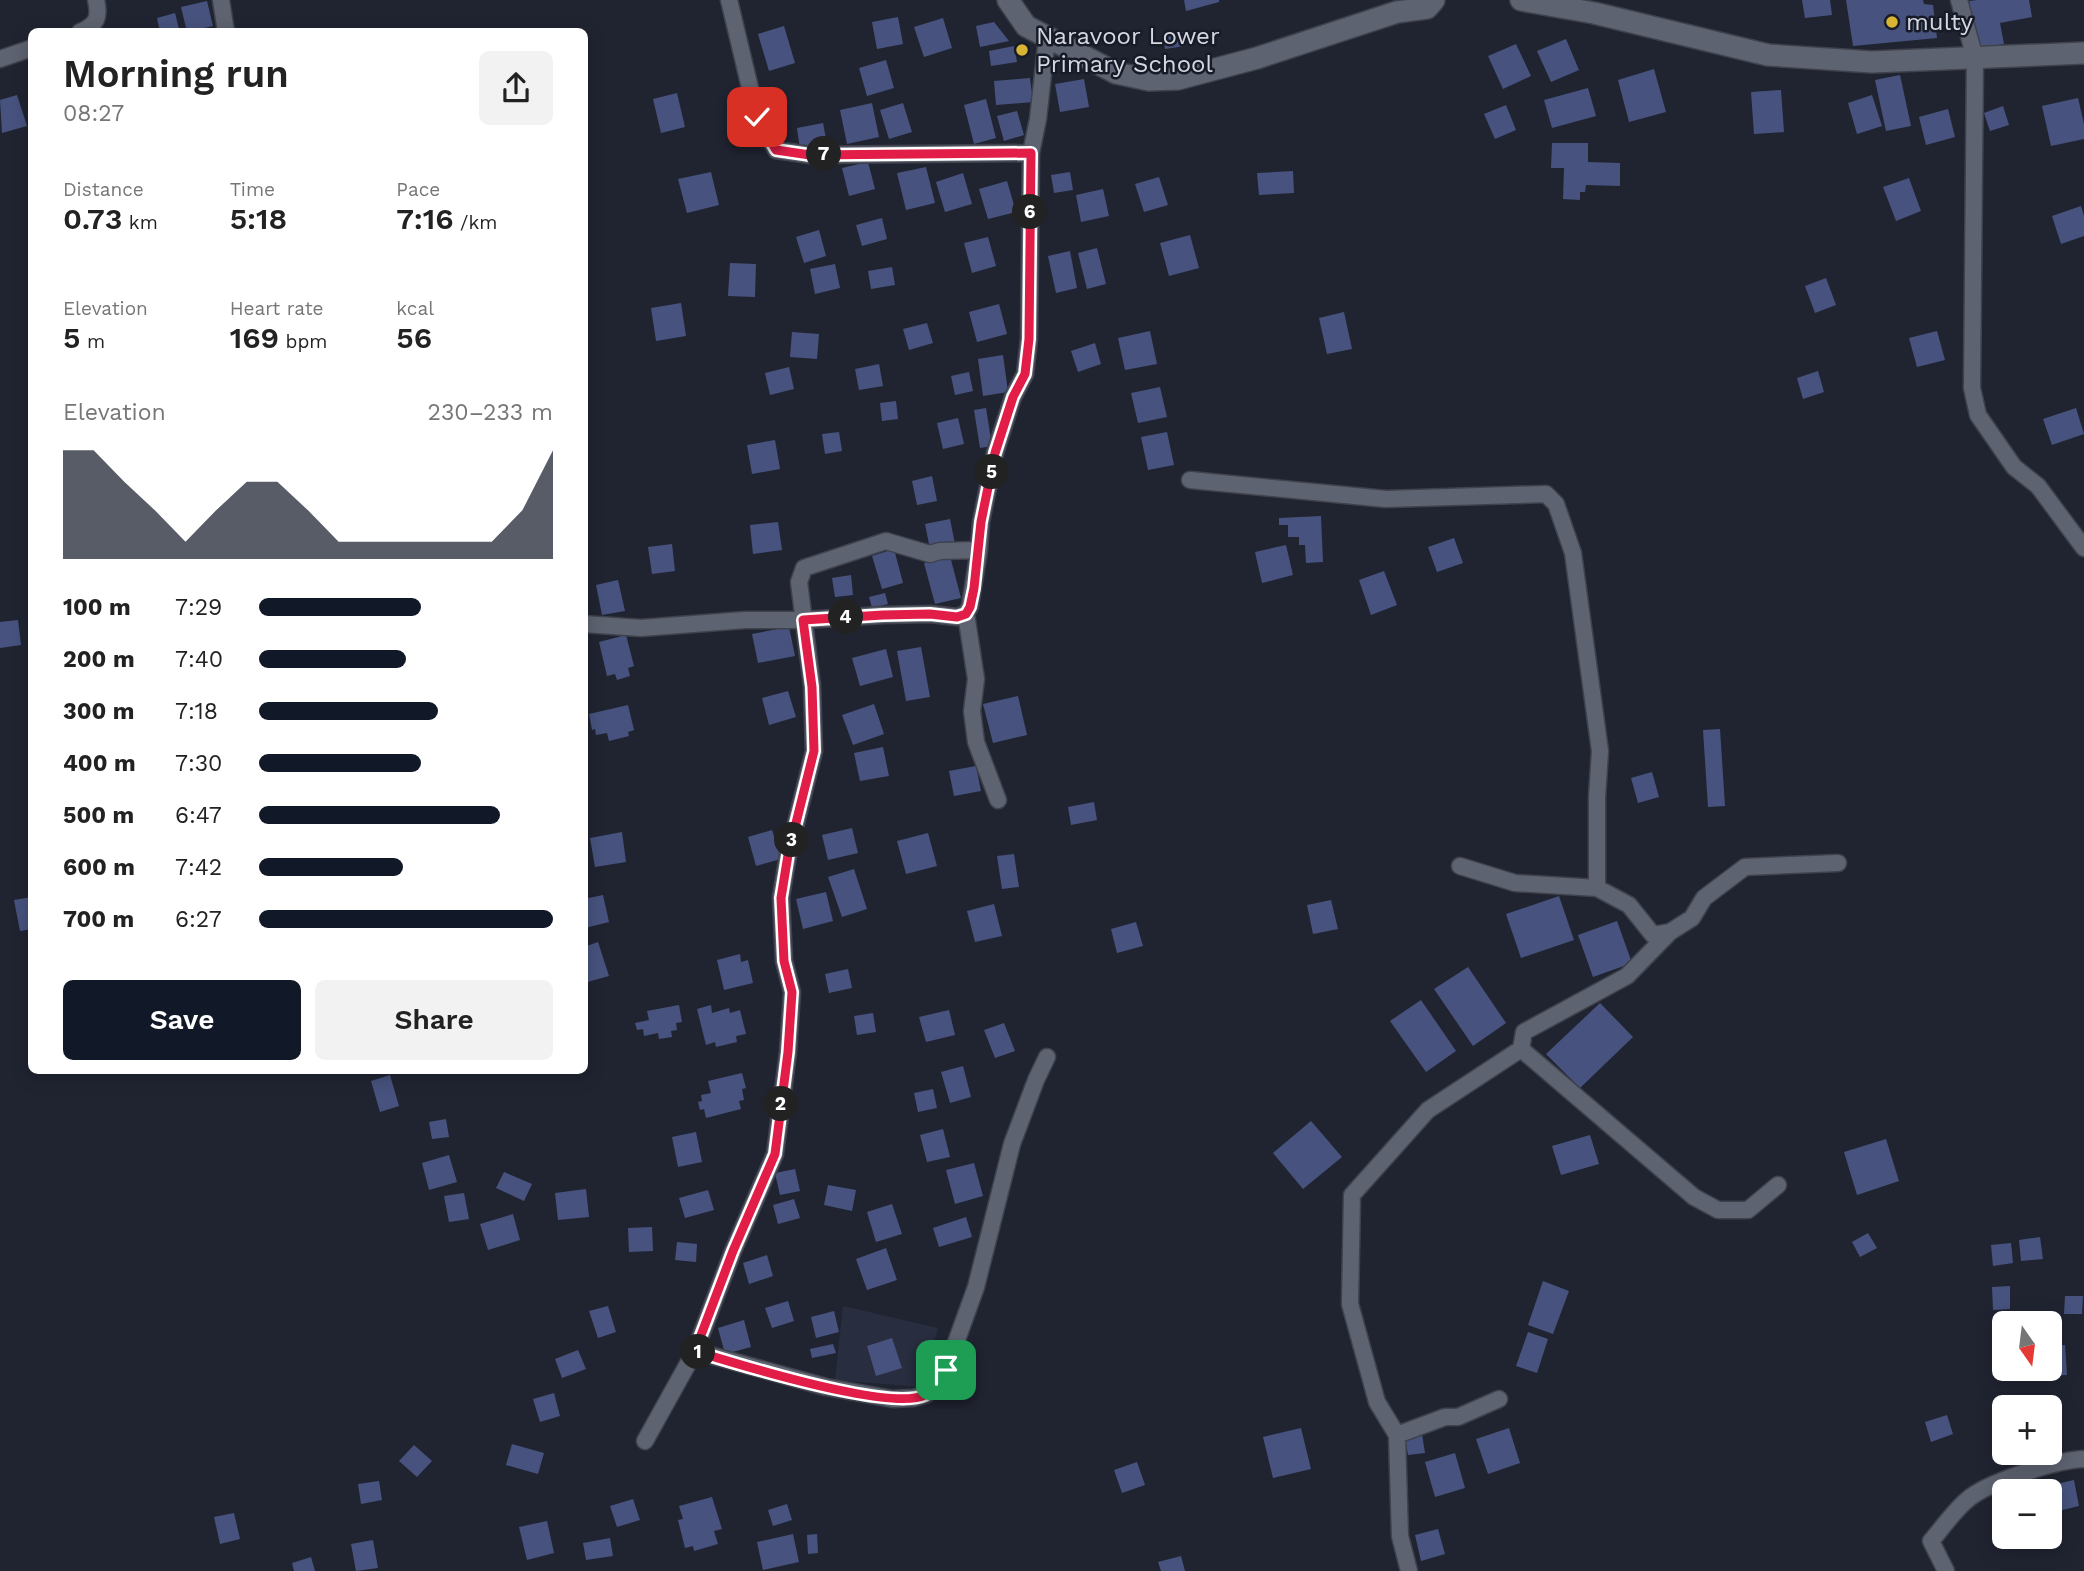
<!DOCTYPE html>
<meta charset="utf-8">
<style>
:root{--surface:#fff;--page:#f2f2f2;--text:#222;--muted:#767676;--accent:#111827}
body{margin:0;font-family:"Work Sans",sans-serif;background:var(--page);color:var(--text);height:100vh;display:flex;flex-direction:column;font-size:26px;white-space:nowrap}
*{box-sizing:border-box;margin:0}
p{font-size:23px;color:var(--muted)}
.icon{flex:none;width:38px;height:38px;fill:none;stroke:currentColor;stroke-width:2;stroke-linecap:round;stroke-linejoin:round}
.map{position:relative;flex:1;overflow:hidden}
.sheet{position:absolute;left:28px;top:28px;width:560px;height:1046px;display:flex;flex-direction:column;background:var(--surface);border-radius:10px;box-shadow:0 4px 18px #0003}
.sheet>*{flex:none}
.needle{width:46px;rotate:166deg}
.fabs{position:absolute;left:1992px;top:1311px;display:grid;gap:14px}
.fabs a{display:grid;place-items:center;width:70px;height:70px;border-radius:10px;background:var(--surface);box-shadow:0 4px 18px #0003;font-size:35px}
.pin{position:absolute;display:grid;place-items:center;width:60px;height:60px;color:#fff;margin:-30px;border-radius:14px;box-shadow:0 4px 10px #0006}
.km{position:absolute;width:35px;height:35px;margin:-18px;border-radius:50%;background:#222;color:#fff;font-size:19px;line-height:35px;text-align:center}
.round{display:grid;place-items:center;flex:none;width:74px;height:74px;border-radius:10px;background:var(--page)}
.summary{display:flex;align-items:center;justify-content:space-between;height:119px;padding:0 35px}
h1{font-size:38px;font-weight:600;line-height:52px}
.metrics{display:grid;grid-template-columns:repeat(3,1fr);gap:10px;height:119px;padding:7px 35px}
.metrics div{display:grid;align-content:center}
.metrics b{font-size:30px;font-weight:600}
.metrics small{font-size:19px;font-weight:400}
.metrics p{font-size:19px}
.chart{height:196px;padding:14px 35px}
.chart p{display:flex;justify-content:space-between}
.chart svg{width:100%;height:126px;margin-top:7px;fill:var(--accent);opacity:.7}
.cta{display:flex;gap:14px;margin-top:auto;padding:14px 35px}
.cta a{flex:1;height:80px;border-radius:10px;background:var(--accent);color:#fff;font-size:28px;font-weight:600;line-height:80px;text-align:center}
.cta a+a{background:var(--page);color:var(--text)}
ul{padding:0 35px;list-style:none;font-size:23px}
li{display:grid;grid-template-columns:112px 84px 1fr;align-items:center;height:52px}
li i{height:18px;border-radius:9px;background:var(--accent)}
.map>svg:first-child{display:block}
</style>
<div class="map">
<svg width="2084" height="1571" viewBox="0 0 2084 1571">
<rect width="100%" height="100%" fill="#202431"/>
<path fill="#282d3f" d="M843 1306 938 1328 921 1387 835 1380Z"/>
<path fill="#47537e" d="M1184 0H1219V2L1186 11Z
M1802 0H1830L1832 15 1805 18Z
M1846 0H1923L1924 4 1933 5 1937 38 1853 46Z
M1977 0H2029L2032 17 2000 23 2004 44 1977 49 1969 1Z
M207 1 213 26 187 32 181 7Z
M175 13 179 29 160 32 157 18Z
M898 17 903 44 877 49 872 22Z
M943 18 952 48 924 57 914 27Z
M994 22 1009 41 980 47 976 26Z
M784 26 795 63 769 71 758 34Z
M1183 32 1185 46 1165 49 1163 36Z
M1566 39 1579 70 1551 82 1537 51Z
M1516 44 1531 76 1503 89 1488 56Z
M1014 46 1017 62 991 66 989 51Z
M886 60 894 88 867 96 859 68Z
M1654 69 1666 112 1629 122 1618 80Z
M1900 75 1911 126 1886 131 1875 80Z
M1030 78 1033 102 996 105 994 81Z
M1084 79 1089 107 1060 112 1055 84Z
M1588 88 1596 116 1552 128 1544 100Z
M1781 90 1784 132 1754 134 1751 92Z
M677 93 685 127 661 133 653 99Z
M17 95 27 126 2 133 0 100Z
M1872 95 1882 126 1857 134 1848 103Z
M2078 98 2084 124V139L2051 146 2042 106Z
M986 99 996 138 974 144 964 105Z
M872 103 879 137 847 144 840 110Z
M903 103 912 132 889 139 880 110Z
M1506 105 1516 130 1495 139 1484 114Z
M2003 106 2009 125 1990 131 1984 113Z
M1948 109 1955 137 1926 145 1919 117Z
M1017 111 1024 135 1004 141 997 116Z
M823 123 827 144 800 149 797 128Z
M1552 143H1588V162L1620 163V186L1586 185 1585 192H1580V200L1563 199 1564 168H1551Z
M868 162 875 189 849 196 842 168Z
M926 167 935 203 906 210 897 173Z
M1293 171 1294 193 1259 195 1257 173Z
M711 172 719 205 687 213 678 179Z
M1070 172 1073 190 1054 193 1051 175Z
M963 173 972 204 945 212 936 182Z
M1159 177 1168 205 1144 212 1135 184Z
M1909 178 1921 211 1896 221 1883 187Z
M1007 181 1016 212 988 219 979 189Z
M1103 189 1109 216 1081 222 1076 195Z
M2081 206 2084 216V236L2061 244 2052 216Z
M882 218 887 239 862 246 856 225Z
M819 230 826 256 804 263 796 237Z
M1190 235 1199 268 1169 276 1160 243Z
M988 237 996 266 972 273 964 243Z
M1097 248 1106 284 1087 289 1078 253Z
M1070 251 1077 288 1056 293 1048 256Z
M730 263 756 264 755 297 728 296Z
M835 264 840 288 815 294 810 269Z
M892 267 895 285 871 289 868 271Z
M1826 278 1836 305 1815 313 1805 286Z
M681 303 686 336 656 341 651 308Z
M999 304 1007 334 977 342 969 312Z
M1344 312 1352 349 1327 354 1319 318Z
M927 323 933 343 909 350 903 329Z
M1150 331 1157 364 1125 370 1118 338Z
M1937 331 1945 360 1917 367 1909 338Z
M792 332 819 334 817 359 790 357Z
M1095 343 1101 364 1078 372 1071 351Z
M1003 355 1008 392 983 396 978 359Z
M879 364 883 386 859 390 855 369Z
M789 367 794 389 770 395 765 373Z
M1818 371 1824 392 1803 399 1797 378Z
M969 372 973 391 955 395 951 376Z
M1160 387 1167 417 1138 423 1131 393Z
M896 401 898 419 882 421 880 403Z
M986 408 992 446 980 448 974 410Z
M2076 408 2084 434 2052 445 2043 419Z
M958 418 964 444 943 449 937 423Z
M839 432 842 451 825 454 822 434Z
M1167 432 1174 465 1148 470 1141 437Z
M775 440 780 469 752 474 747 445Z
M932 476 937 501 917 505 912 481Z
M1321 516 1323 562 1306 563 1305 545H1299V537H1288V525H1279V518Z
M950 519 955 544 930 549 925 524Z
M778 522 782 550 753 554 750 525Z
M1454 538 1463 563 1437 572 1428 547Z
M672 544 675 571 652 574 648 547Z
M1286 545 1293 575 1262 583 1255 552Z
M894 549 903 583 882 589 872 556Z
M950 556 961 598 935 604 924 563Z
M1384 571 1397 605 1371 615 1359 580Z
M851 575 853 595 835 597 832 578Z
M618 580 625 611 602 615 596 585Z
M885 593 888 604 872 608 869 597Z
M18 620 21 645 0 648V622Z
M789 627 795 656 758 663 752 634Z
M626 635 634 666 628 668 630 676 617 680 615 674 607 676 599 642Z
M921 647 930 697 906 701 897 651Z
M886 649 893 677 860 686 852 658Z
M788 691 796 717 769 725 762 698Z
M1018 696 1027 735 993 743 983 704Z
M874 704 884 734 853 745 842 715Z
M628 705 634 730 628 732 629 736 609 741 607 733 596 735 595 729 592 730 589 714Z
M1720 729 1725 806 1708 807 1703 730Z
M883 747 889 776 860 781 854 753Z
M976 766 981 791 954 796 949 771Z
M1652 772 1659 797 1638 803 1631 778Z
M1094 802 1097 820 1071 825 1068 807Z
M852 828 858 853 828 860 822 835Z
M772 830 781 859 756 866 748 837Z
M622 832 626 862 595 867 590 838Z
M928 833 937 866 906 874 897 841Z
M1014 854 1019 887 1002 889 997 856Z
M854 869 867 909 842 917 828 877Z
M826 892 833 921 803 929 796 899Z
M603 895 609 922 585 928 584 899Z
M1559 896 1574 940 1521 958 1506 914Z
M32 897V929L20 931 14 900Z
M1331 900 1338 929 1313 934 1307 905Z
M994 904 1002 936 975 942 967 911Z
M1617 921 1632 963 1593 977 1578 935Z
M1136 922 1143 946 1117 953 1111 929Z
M598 942 609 976 584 983V947Z
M740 954 741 962 748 960 753 983 724 990 717 960Z
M1468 967 1506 1023 1473 1046 1434 989Z
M848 969 852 988 829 993 825 974Z
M1421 1000 1456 1051 1426 1072 1390 1021Z
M1600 1003 1633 1037 1580 1088 1546 1054Z
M679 1005 682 1022 676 1023 677 1030 671 1031 672 1037 659 1039 658 1033 644 1036 643 1029 637 1030 635 1023 649 1020 647 1011Z
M711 1005 712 1013 729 1008 730 1013 740 1010 746 1034 736 1036 737 1042 716 1047 715 1042 706 1045 697 1009Z
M949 1010 955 1035 926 1042 919 1017Z
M873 1013 876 1032 857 1035 854 1016Z
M1004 1023 1015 1051 995 1058 984 1030Z
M963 1066 971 1097 950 1103 941 1072Z
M742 1073 746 1088 742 1089 744 1100 739 1101 741 1109 706 1118 704 1109 700 1110 698 1102 702 1101 701 1095 711 1093 708 1081Z
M390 1075 399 1106 380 1112 371 1081Z
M933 1089 937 1108 918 1112 914 1093Z
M446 1119 449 1137 432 1139 429 1122Z
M1311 1121 1342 1157 1303 1189 1273 1153Z
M943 1129 950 1157 927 1162 920 1135Z
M696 1132 702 1162 678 1167 672 1137Z
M1590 1135 1599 1164 1561 1175 1552 1146Z
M1886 1139 1899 1181 1857 1195 1844 1152Z
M449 1155 457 1182 429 1190 422 1163Z
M974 1163 983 1196 955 1204 946 1170Z
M795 1169 800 1191 780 1195 775 1173Z
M504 1172 532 1184 524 1201 496 1188Z
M828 1185 856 1190 852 1211 824 1205Z
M586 1189 589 1217 558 1220 555 1193Z
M708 1190 714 1210 685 1218 679 1198Z
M464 1193 469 1219 449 1222 444 1196Z
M794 1199 800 1218 778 1224 773 1205Z
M892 1204 902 1234 876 1242 867 1212Z
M513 1214 520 1240 488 1250 480 1224Z
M966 1217 972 1237 939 1247 933 1228Z
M652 1227 653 1251 629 1252 628 1228Z
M1868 1233 1877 1248 1860 1257 1852 1242Z
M2040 1237 2043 1259 2021 1261 2019 1240Z
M677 1242 697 1244 696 1262 675 1260Z
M2011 1243 2013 1263 1993 1266 1991 1245Z
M886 1248 897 1280 867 1290 856 1259Z
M767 1255 773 1276 749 1284 743 1263Z
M1543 1281 1569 1291 1553 1334 1528 1325Z
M2010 1286V1309L1993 1310 1992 1287Z
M2065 1296H2083L2082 1314H2064Z
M788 1301 794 1321 772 1328 765 1308Z
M608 1306 616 1332 598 1338 589 1311Z
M834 1311 839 1332 816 1338 811 1317Z
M744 1320 751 1347 725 1354 718 1328Z
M1528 1332 1548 1339 1537 1373 1516 1366Z
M892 1338 902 1368 876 1376 867 1346Z
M833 1344 836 1353 812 1358 810 1349Z
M2065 1345 2067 1375 2046 1376 2045 1368H2049V1346Z
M578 1350 586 1369 562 1378 555 1359Z
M554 1393 560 1416 540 1422 533 1399Z
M2058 1398 2061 1426 2049 1427V1407H2039V1401Z
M1947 1415 1953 1434 1931 1442 1925 1422Z
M1301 1428 1311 1469 1273 1478 1263 1437Z
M1509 1428 1520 1463 1488 1474 1476 1439Z
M1422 1434 1425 1453 1408 1455 1405 1437Z
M512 1444 544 1453 538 1474 506 1465Z
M414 1445 432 1461 417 1477 399 1461Z
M1455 1453 1465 1488 1435 1497 1425 1462Z
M1137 1462 1145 1485 1122 1493 1114 1470Z
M2074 1480 2079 1506 2054 1512 2048 1486Z
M379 1481 382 1500 361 1504 358 1484Z
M712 1497 722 1529 714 1531 718 1544 694 1551 693 1546 685 1548 678 1520 683 1519 679 1506Z
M633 1499 640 1520 617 1527 610 1506Z
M787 1504 792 1520 773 1526 768 1510Z
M234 1513 240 1539 220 1544 214 1517Z
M547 1521 554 1553 527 1560 519 1527Z
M1438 1529 1445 1554 1421 1561 1415 1535Z
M793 1534 799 1562 763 1570 757 1542Z
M817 1534 818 1553 808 1554 807 1535Z
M610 1538 613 1556 586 1560 583 1543Z
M373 1540 378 1568 356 1571 351 1544Z
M1181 1556 1185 1571H1161L1158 1562Z
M311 1557 315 1571H294L292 1563Z"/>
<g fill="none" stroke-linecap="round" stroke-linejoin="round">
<defs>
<path id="minor" d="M221 0 226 32
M729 0 757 117 776 150 810 155 1031 153
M1959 0 1975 58 1972 388 1978 415 2014 467 2038 486 2084 548
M80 32C97 25 100 17 96 0
M0 59 32 48
M1190 480 1386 499 1546 494 1556 504 1573 553 1600 751 1597 797V888
M966 614 976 679 972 711 976 742 998 800
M584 624 641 628 745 620H803L883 615 930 614 957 617 966 614 970 606 979 550
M1670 932 1692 918 1704 898 1745 867 1838 863
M1521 1049 1694 1197 1718 1210H1748L1778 1185
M695 1351 826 1387 893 1399 913 1398 927 1394 946 1370 976 1287 1012 1144 1036 1080 1047 1057
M1397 1435 1445 1417H1458L1499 1399
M645 1441 695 1351 733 1251 775 1154 788 1052 792 992 784 961 781 897 788 855 814 751 812 686 799 582 804 568 886 541 930 554 940 551 979 550 981 522 995 453 1013 397 1025 374 1029 339 1031 153 1038 119 1047 38
M1409 1571 1400 1536 1397 1435 1377 1402 1350 1304 1352 1195 1428 1110 1521 1049 1524 1032 1627 976 1670 932 1653 935 1629 905 1597 888 1515 883 1460 866
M1946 1571 1931 1541C1943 1527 1954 1511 1967 1500 1987 1482 2057 1460 2084 1459"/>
<path id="secondary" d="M1008 0 1026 26 1116 73 1149 80 1178 79 1257 58 1397 12 1427 8 1434 0
M1521 0 1594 13 1768 55 1872 62 2084 53"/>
</defs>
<use href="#minor" stroke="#3f424c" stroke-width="19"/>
<use href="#secondary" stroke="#3f424c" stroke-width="24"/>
<use href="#minor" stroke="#5e6371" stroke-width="16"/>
<use href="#secondary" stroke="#5e6371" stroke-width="21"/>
</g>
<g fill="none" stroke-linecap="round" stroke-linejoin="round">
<defs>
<path id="route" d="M757 117 776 150 810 155 1031 153 1029 339 1025 374 1013 397 995 453 981 522 974 588 970 607 966 614 957 617 930 614 883 615 803 620 812 687 814 751 788 855 781 898 784 961 792 992 788 1052 775 1154 733 1251 695 1351C737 1364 891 1412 925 1395 934 1390 940 1378 946 1370"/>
</defs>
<use href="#route" stroke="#fff" stroke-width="14"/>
<use href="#route" stroke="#e11d48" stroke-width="9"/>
</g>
<g fill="#d9b334" stroke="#171b27" stroke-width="2.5">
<circle cx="1892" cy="22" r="7"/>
<circle cx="1022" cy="50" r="7"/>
</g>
<g text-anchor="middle" stroke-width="5" stroke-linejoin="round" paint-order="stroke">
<g font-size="24" fill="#d4d7e0" stroke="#171b27" text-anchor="start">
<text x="1906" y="30">multy</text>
<text x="1036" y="44">Naravoor Lower<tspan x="1036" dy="28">Primary School</tspan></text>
</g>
</g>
</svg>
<div class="fabs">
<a><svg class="needle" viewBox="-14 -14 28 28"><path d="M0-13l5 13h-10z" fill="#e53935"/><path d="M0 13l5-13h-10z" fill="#767676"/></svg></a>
<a>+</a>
<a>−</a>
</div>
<div class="pin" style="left:946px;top:1370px;background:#1e9e55"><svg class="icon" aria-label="arrive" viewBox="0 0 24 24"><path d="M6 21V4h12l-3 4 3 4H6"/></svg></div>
<div class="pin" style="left:757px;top:117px;background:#d93025"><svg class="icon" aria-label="check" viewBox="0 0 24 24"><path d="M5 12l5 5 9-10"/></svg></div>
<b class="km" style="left:698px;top:1352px">1</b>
<b class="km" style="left:781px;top:1104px">2</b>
<b class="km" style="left:792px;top:840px">3</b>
<b class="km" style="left:846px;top:617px">4</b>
<b class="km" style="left:992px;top:472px">5</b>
<b class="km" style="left:1030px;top:212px">6</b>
<b class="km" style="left:824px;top:154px">7</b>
<section class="sheet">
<div class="summary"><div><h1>Morning run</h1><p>08:27</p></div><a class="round"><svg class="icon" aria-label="share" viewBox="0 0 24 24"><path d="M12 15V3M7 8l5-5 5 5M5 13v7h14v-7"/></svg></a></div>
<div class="metrics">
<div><p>Distance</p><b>0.73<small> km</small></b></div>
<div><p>Time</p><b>5:18</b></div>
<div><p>Pace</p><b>7:16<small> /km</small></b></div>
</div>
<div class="metrics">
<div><p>Elevation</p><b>5<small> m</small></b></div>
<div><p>Heart rate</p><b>169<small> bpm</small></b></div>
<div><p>kcal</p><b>56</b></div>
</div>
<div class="chart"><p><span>Elevation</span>230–233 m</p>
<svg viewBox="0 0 160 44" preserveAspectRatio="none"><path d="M0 44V6L10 6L20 17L30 27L40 38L50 27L60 17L70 17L80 27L90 38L100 38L110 38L120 38L130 38L140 38L150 27L160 6V44z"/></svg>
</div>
<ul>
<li><b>100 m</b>7:29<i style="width:55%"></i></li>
<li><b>200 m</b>7:40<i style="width:50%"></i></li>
<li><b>300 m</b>7:18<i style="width:61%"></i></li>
<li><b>400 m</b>7:30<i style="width:55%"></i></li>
<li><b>500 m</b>6:47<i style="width:82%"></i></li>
<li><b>600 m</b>7:42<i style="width:49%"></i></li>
<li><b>700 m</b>6:27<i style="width:100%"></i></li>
</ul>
<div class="cta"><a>Save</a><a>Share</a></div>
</section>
</div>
